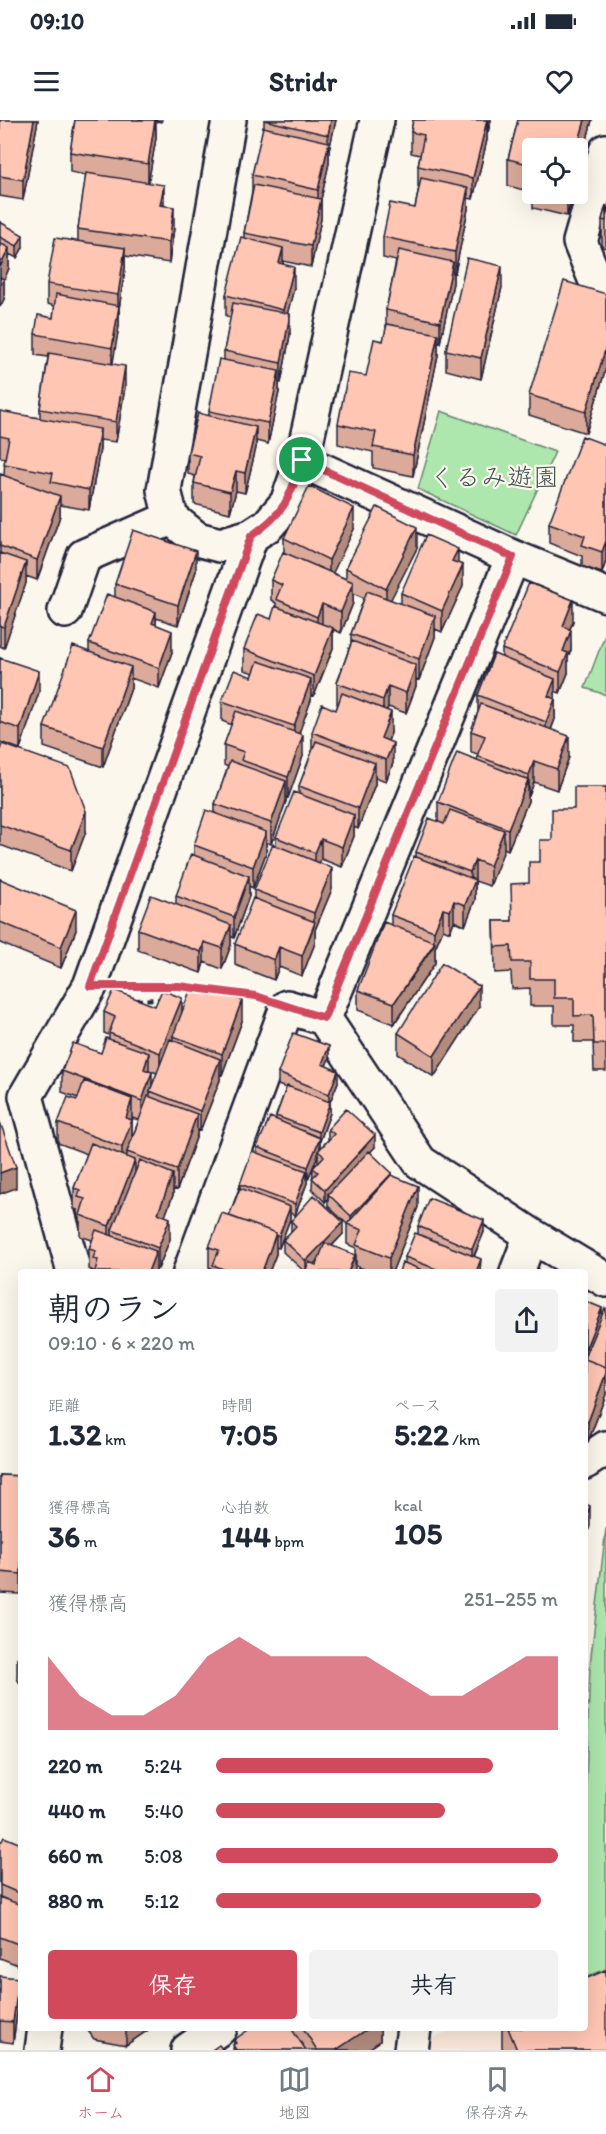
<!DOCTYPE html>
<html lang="ja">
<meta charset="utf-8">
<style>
:root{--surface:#fff;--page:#f2f2f3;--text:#1f2937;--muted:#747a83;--line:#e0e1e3;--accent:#d1495b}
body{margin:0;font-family:Itim,"Klee One",sans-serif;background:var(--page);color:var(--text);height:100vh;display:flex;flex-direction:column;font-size:22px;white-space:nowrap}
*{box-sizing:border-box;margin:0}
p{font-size:20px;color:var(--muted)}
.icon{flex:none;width:33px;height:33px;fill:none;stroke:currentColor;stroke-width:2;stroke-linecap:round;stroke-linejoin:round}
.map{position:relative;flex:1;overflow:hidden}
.sheet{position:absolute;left:18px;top:1149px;width:570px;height:762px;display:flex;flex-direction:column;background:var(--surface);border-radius:6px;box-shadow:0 6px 24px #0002}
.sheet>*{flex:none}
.controls{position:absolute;left:522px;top:18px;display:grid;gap:12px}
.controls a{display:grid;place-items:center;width:66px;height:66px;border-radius:6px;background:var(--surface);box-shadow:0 6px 24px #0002;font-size:30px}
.pin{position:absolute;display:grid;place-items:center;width:51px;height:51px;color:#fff;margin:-26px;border:3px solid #fff;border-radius:50%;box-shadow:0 2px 6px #0007}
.round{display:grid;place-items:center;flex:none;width:63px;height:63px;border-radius:6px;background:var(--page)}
.headline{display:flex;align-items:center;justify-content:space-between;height:102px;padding:0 30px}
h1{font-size:33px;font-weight:800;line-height:45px}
.figures{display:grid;grid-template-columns:repeat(3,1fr);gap:9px;height:102px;padding:6px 30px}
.figures div{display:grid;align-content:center}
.figures b{font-size:30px;font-weight:800}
.figures small{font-size:16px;font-weight:400}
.figures p{font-size:16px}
.chart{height:168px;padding:12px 30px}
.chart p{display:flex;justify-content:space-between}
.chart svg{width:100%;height:108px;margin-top:6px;fill:var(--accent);opacity:.7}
.action{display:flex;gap:12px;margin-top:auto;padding:12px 30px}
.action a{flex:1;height:69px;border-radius:6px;background:var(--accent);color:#fff;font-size:24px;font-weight:800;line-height:69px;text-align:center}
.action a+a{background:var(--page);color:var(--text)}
ul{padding:0 30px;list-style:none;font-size:20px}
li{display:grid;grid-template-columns:96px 72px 1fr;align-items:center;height:45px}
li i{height:15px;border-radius:8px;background:var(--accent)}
.status{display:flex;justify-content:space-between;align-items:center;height:42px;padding:0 30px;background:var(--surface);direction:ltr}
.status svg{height:16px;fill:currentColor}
header{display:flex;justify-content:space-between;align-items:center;height:78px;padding:0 30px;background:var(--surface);font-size:27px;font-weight:800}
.tab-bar{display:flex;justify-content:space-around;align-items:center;height:84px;border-top:2px solid var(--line);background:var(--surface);font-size:16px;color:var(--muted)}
.tab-bar a{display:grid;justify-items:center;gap:3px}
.tab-bar .active{color:var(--accent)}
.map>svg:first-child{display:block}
</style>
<div class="status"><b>09:10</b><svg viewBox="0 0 49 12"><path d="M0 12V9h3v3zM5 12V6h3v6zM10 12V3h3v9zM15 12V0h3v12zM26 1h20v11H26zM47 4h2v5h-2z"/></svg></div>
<header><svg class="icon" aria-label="menu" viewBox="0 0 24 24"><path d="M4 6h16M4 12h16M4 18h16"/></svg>Stridr<svg class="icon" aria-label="heart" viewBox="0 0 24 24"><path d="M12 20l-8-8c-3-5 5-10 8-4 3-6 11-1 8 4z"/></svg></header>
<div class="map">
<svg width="606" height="1930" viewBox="0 0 606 1930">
<rect width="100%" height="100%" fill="#fbf7ec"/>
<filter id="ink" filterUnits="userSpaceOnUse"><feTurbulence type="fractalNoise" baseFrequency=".0167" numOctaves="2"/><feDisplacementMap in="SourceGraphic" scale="12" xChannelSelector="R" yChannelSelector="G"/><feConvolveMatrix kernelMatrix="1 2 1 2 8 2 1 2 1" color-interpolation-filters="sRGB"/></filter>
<g filter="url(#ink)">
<path fill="#fce8db" d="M606 1844V1930H430L432 1918 456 1908H585V1853Z"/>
<path fill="#ade7ad" stroke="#688474" stroke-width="1.5" d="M441 291 555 332 516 415 418 369Z
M606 512V575L585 568Z
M606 1408V1849L585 1858V1693L590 1545Z"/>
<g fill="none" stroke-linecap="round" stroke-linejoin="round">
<defs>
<path id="minor" d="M229 0 164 370 171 398 197 419 220 425 251 416 268 405 287 383 302 341 377 0
M606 31 580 122 596 161 606 164
M302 341 513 437 324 898
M513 437 606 475
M65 491 84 436 171 398
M74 1152 26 976 90 866 251 416
M190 1152 287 887 324 898 420 1042 531 1115 606 1160
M517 1152 531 1115
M585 1342 606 1328
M42 1930 45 1908
M188 1930 220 1908
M411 1930 414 1908"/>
</defs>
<use href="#minor" stroke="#22223b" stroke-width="38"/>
<path stroke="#22223b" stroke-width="4" stroke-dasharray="6 4.5" stroke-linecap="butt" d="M132 866H179L247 875
M136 880 161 879"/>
<use href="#minor" stroke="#fbf7ec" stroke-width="33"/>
</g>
<path fill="#dbaa9a" stroke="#22223b" stroke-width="1.5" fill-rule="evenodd" d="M0 0H38L23 80 0 76Z
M75 0H162L161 2 156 1V18L148 62 164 86 174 108 169 143 125 136V149L119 189V206L112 244 125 267 116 322 100 320V329L89 390 60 385V396L37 460 26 456V463L4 528 0 526V354L4 355 5 338 0 337V292L40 298V289L48 237 35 235V214L53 198 55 186 47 184V164L78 121V109L86 55 70 52V32Z
M264 0H336L329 30V43L321 79V99L311 147 283 141V144L294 168 287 194 290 215 281 263H279V272L268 324 256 321V328L245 373 236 371 230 393 194 384V363L195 356 188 354V333L209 296V291L224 240V231L231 197 226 196V175L244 118V113L252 71V55L264 8Z
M413 0H491L488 12 487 11V20L473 79 468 78V89L455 153 453 152V163L440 223 438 222V235L413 356 373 348V332L338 324V304L366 256 383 221 386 211V190L396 141 383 138V117L415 88 419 67H418V46L420 35 411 33V12Z
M518 0H592L578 55 532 28V72L508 66V39Z
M533 74H573L567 96 533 88Z
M606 85V128L602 127V100Z
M0 102 23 127 17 138 9 134V148L4 160V179L0 187Z
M502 167 481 259 446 250V230Z
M606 174V248L586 313 529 295V275Z
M606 325V441L602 453 582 446V436L549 423V403Z
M354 409 332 453 346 459V448L417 428 390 480 401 484V473L458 443 463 466 442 512 435 509V517L419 560 416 559V566L406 593 388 587 387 590 391 613 388 621 393 643 386 661 375 657V664L358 709 354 707V716L342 747 321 739 319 743 332 769 315 810V823L302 856 279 847 274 860 235 845V824L254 778V770L276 726V717L299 674V666L312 632V612L336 590 338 584H337V563L351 523V514L364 478 353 473V483L341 513 333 509V528L314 576 311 575V580L298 614 303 636 288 678 286 677V681L271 724 266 722V733L253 768 249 766V776L234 818 231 816V825L222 849 204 842 201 853 138 830V809L176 784V776L194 735V725L215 693V684L228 647 224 645V625L232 605 222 601V581L252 557 254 553 244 550V529L271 499 276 487V483L271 480V460L284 432V418Z
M196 451 178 505 156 498V505L172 532 159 568 131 558V568L103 647 44 627V607L89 532V523L115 477V464Z
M573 501 570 509 571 530 568 537V553L560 573 555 571V599L551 610 569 637 557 670 534 662 529 676H528V681L508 730 504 728 490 766 475 761V780L465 806 454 801 450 812 443 809 435 828V843L394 904 358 890V870L391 805V795L416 737V732L438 701V682L477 641 478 634 471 632V611L478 592V575L502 538V529Z
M0 538 39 572 20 629 0 622Z
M0 630 86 711 71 751 0 725Z
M606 667V951H594L593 922H574V905H554V886H530V868L512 869 511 852 495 853 494 801H511L529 763 552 720 574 689Z
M0 759 76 810 61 848 0 823Z
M155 886 182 893 242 901 222 955 220 954V960L200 1011 197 1010V1015L177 1070 173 1069V1075L165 1096 170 1119 158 1149 156 1148V1152H93V1151L89 1149V1129L92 1120 80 1116V1098L78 1097V1090L74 1089V1068L87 1034 58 1023V1003L77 980 78 978 62 972V951L101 933 109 919V915L104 913V892ZM149 950 157 953 152 965 149 951ZM132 998 139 1000 132 1018Z
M479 887 434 957 398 934V913Z
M329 938 326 946 338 962 330 982V993L320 1021V1028L328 1020V1009L375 1027 370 1032 392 1056 418 1087 392 1152H372L356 1146V1128L347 1124V1104L328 1086V1078L325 1082 312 1069 313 1048 318 1042V1035L308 1059 307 1058V1063L295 1095 290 1093V1099L279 1128 276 1127V1134L269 1152H213V1149L209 1147V1127L229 1096 240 1068V1064L257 1033V1027L276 1000V996L286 968 278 965V953Z
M291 1101 343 1114 332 1126 355 1152H305L283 1132V1120L291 1112Z
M418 1106 484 1112 474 1137 481 1151 480 1152H399L405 1143V1137L418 1114Z
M585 1181 602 1194 606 1189V1274L588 1322 585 1321Z
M0 1355 21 1356V1474L0 1473Z
M21 1535V1566L17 1558V1538Z
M0 1721 21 1724V1837L18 1845 0 1838Z
M0 1856 19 1879 13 1923 0 1921Z
M86 1908H148V1910L126 1925 94 1919Z
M292 1908H380V1921L367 1930H233L234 1920 292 1909Z
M502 1908H585L606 1930H503L502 1927Z"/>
<path fill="#b28b7d" stroke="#22223b" stroke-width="1.5" d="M34 0H38L23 80V60Z
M155 0 156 18 148 65V44Z
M331 0H336L329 30V43L321 79V99L311 147V126L318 91V70L328 28V15Z
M487 0V20L473 79V58Z
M488 0H491L488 12Z
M585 0H592L578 55 577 28Z
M164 65V85H160Z
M468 68V89L455 153V132Z
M567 74H573L567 96Z
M174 87V108L169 143V122Z
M23 115V127L17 138V126Z
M9 128V148L4 160V179L0 187V147Z
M125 128V149L119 189V206L112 249V228L118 192V175Z
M283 128V149L279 143Z
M453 142V163L440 223V202Z
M502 146V167L481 259V238Z
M294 147V168L283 211V190Z
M290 194V215L281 263V243Z
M438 214V235L413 356V335Z
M606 227V248L586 313V292Z
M125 246V267L116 322V302Z
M279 251V272L268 324V303Z
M256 307V328L245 373V353Z
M100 309V329L89 390V370Z
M236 351V371L230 393V372Z
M60 376V396L37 460V440Z
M354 388V409L329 461V440Z
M417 407V428L386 489V469Z
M606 421V441L602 453V432Z
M458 429V449L452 441Z
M196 431V451L178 505V485Z
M26 442V463L4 528V507Z
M463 445V466L442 512V491Z
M353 462V483L341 513V492Z
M573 480V501L563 526V506Z
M322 484V505L317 517V497Z
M156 492V513L152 503Z
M435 496V517L419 560V539Z
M333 508V528L314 576V556Z
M571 510V530L568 537V553L560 573V552L563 531Z
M172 511V532L159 568V548Z
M416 545V566L406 593V573Z
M131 547V568L103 647V627Z
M39 551V572L20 629V609Z
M311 559V580L294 627V606Z
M555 559V599L546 623V602L548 576Z
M388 566V587L383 601V580Z
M391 592V613L381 639V618Z
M303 615V636L288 678V657Z
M569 616V637L557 670V649Z
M393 623V643L386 661V640Z
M534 641V662L529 676V655Z
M375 643V664L358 709V688Z
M528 660V681L508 730V709Z
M286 661V681L271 724V703Z
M86 691V711L71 751V730Z
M354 695V716L342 747V727Z
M504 710V730L490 766V746Z
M266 712V733L253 768V747Z
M321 719V739L315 754V733Z
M475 740V780L465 806V785L470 773V752Z
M332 748V769L315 810V823L302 856V836L314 806V793Z
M249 756V776L234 818V797Z
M454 781V801L450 812V791Z
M443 789V809L435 828V843L394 904V883L434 825V811Z
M76 790V810L61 848V827Z
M231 805V825L222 849V828Z
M204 822V842L201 853V832Z
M279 827V847L274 860V840Z
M479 866V887L434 957V936Z
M182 878V899L173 916V921L160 954V933Z
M242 880V901L222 955V934Z
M329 926V938L322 956V944Z
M149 933V954L144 949Z
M220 939V960L200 1011V991Z
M338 951V962L330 982V993L320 1021V1030L318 1031V1035L308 1059V1047L319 1020V1012L329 985V974Z
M152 952V972L150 971V978L142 1001V981Z
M132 979V1021L127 1032V1035L122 1048V1027L126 998Z
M197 994V1015L177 1070V1050Z
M375 1015V1027L330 1076 328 1074V1078L325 1082V1070Z
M135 1040V1060L112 1110V1120L109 1127V1106Z
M16 1047V1068L0 1074V1053Z
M307 1051V1063L295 1095V1084Z
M392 1053V1064L351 1105V1096Z
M173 1054V1075L158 1114V1093Z
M418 1066V1087L392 1152H389V1138Z
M290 1087V1099L279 1128V1116Z
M170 1098V1119L158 1149V1128Z
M484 1100V1112L472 1140V1129Z
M343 1102V1114L306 1152V1141Z
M276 1113V1134L269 1152H262Z
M156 1131V1152H148Z
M355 1135V1152H348Z
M481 1139 480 1152H476Z
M602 1188V1199L585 1240V1230Z
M606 1253V1274L588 1322V1302Z
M590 1386V1406L585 1421V1400Z
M21 1817V1837L18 1845V1824Z
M19 1858V1879L13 1923V1902Z
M126 1908H148V1910L126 1925Z
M369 1908H380V1921L367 1930H336Z"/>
<path fill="#ffc6b3" stroke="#22223b" stroke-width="1.5" d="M0 0H34L23 60 0 56Z
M75 0H155L148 44 70 32Z
M264 0H331L328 15Z
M413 0H487L473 58 418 46 424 15 411 12Z
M518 0H585L577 28H532V45L508 39Z
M263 7 329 22 318 70 252 55Z
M86 53 164 65 160 85 174 87 169 122 78 109Z
M421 58 468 68 455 132 383 117 390 83 415 88Z
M254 65 321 79 311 126 244 113Z
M606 85V101L602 100Z
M0 102 23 115 17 126 0 117Z
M241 117 283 128 279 143 294 147 283 190 226 175Z
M55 118 125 128 118 175 47 164Z
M0 123 9 128 0 147Z
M399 130 453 142 440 202 386 190Z
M467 138 502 146 481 238 446 230Z
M0 157 4 159 0 166Z
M564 161 606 174V227L586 292 529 275Z
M56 174 119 186 112 228 35 214 38 195 53 198Z
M233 183 290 194 281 243 224 231Z
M387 204 438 214 413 335 373 327 376 312 338 304 348 253 366 256 374 219 383 221Z
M49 233 125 246 116 302 40 289Z
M219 239 279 251 268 303 209 291Z
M0 291 100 309 89 370 51 362 53 353 4 344 9 318 0 316Z
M198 293 256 307 245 353 236 351 230 372 194 363 200 336 188 333Z
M582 316 606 325V421L602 432 582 425 585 416 549 403Z
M0 354 60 376 37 440 0 426Z
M309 366 354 388 329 440 284 418Z
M377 387 417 407 386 469 346 448Z
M133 410 196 431 178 485 115 464Z
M426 415 458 429 452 441 463 445 442 491 401 473Z
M283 432 353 462 341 492 322 484 317 497 276 479 282 465 271 460Z
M0 433 26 442 4 507 0 506Z
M529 463 573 480 563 506 571 510 563 531 568 533 560 552 502 529Z
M367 471 435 496 419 539 351 514Z
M107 474 156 492 152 503 172 511 159 548 89 523Z
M275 486 333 508 314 556 244 529 258 494 271 499Z
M352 521 416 545 406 573 388 566 383 580 337 563Z
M73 526 131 547 103 627 44 607Z
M494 534 555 559 548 576 555 579 546 602 478 575Z
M0 538 39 551 20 609 0 602Z
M258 541 311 559 294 606 222 581 234 550 252 557Z
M342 573 391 592 381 618 393 623 386 640 312 612 322 584 336 590Z
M481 584 569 616 557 649 534 641 529 655 477 636 485 616 471 611Z
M236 591 303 615 288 657 241 640 244 632 224 625Z
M316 621 375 643 358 688 299 666Z
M2 624 70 648 86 691 71 730 0 705V630Z
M457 632 528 660 508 709 438 682Z
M230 641 286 661 271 703 215 684Z
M574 667H606V924H594L593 895 574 896V878H554V859H530V842H512L511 826 495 827 494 801H512L511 764 529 763V742H540V720H552V689H574Z
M294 672 354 695 342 727 321 719 315 733 276 717Z
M206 690 266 712 253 747 194 725Z
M450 690 504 710 490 746 475 740 470 752 416 732 429 698 444 704Z
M273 724 332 748 314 793 254 770Z
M191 734 249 756 234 797 176 776Z
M414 736 475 760 465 785 454 781 450 791 443 789 434 811 391 795Z
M0 759 76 790 61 827 0 802Z
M151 775 231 805 222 828 204 822 201 832 138 809Z
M253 778 315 802 302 836 279 827 274 840 235 824Z
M384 802 435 822 394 883 358 870Z
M442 843 479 866 434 936 398 913Z
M191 868 210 875 212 869 242 880 222 934 173 916Z
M114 870 155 886 162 870 182 878 160 933 109 913 115 897 104 892Z
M293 913 329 926 322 944 338 951 329 974 278 953Z
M106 918 149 933 144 949 152 952 142 981 62 951 73 923 101 933Z
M170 919 220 939 200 991 150 971Z
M84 961 132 979 126 998 132 1000 122 1027 58 1003 68 977 77 980Z
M287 966 330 982 319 1012 276 996Z
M148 976 197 994 177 1050 127 1032Z
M346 989 375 1015 325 1070 312 1058 318 1052 313 1048 324 1036 318 1031 334 1014 328 1009Z
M270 997 320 1018 308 1047 257 1027Z
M0 1002 16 1047 0 1053Z
M91 1023 135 1040 109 1106 80 1095 85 1079 78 1077 80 1070 74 1068Z
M252 1031 307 1051 295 1084 240 1064Z
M369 1031 392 1053 351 1096 328 1074Z
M140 1040 173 1054 158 1093 170 1098 158 1128 112 1110Z
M391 1055 418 1066 389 1138 356 1125 362 1110 347 1104Z
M240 1068 290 1087 279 1116 275 1115 276 1113 229 1096Z
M314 1075 343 1102 306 1141 283 1120 296 1106 291 1101Z
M429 1078 484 1100 472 1129 418 1106Z
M222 1093 276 1113 262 1152H231L213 1145 219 1130 209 1127Z
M96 1110 156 1131 148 1152H97L95 1151 98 1140 93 1138 96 1131 89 1129Z
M415 1113 481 1139 476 1152H444L405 1137Z
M325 1123 355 1135 348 1152H305L309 1142 316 1145Z
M402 1142 427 1152H399Z
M358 1148 368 1152H357Z
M585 1181 602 1188 585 1230Z
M605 1188 606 1189V1247L585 1239V1236Z
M585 1239 606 1247V1253L588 1302 585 1301Z
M0 1355 21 1356V1454L0 1452Z
M585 1384 590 1386 585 1400Z
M21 1535V1545L17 1538Z
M4 1717 21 1724V1774L0 1765V1721H2Z
M0 1777 21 1785V1817L18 1824 0 1817Z
M606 1850V1930H517L508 1908H585V1859Z
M0 1856 19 1858 13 1902 0 1901Z
M251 1908H291L306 1930H236L233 1925 236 1923 234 1920Z
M303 1908H369L336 1930H317Z
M219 1925 223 1930H212Z"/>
</g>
<g fill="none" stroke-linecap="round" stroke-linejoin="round" filter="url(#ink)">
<defs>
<path id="route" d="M302 340 513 437 324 898 256 876 179 866H90L251 416C286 392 289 379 302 340Z"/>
</defs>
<use href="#route" stroke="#fff" stroke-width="12"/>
<use href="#route" stroke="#d1495b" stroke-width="8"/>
</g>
<g text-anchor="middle" stroke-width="4.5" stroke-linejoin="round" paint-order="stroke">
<g font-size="26" fill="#455358" stroke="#fbf7ec">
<text x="494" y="366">くるみ遊園</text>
</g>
</g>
</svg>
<div class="controls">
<a><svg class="icon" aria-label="locate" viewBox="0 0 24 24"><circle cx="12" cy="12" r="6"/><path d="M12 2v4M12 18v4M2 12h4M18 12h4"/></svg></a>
</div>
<div class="pin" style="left:302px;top:340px;background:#1e9e55"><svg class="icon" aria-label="arrive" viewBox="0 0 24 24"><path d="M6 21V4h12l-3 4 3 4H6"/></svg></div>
<section class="sheet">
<div class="headline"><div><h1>朝のラン</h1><p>09:10 · 6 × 220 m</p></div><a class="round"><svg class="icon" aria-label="share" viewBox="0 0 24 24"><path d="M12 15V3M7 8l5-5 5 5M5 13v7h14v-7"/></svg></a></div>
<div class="figures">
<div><p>距離</p><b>1.32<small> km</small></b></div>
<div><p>時間</p><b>7:05</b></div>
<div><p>ペース</p><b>5:22<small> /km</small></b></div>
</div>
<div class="figures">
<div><p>獲得標高</p><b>36<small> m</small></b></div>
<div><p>心拍数</p><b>144<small> bpm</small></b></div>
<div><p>kcal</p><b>105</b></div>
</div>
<div class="chart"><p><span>獲得標高</span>251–255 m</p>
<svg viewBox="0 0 160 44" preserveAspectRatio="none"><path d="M0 44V14L10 30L20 38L30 38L40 30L50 14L60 6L70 14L80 14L90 14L100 14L110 22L120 30L130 30L140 22L150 14L160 14V44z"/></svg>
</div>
<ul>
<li><b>220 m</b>5:24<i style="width:81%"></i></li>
<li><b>440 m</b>5:40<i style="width:67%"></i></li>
<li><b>660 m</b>5:08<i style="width:100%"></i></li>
<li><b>880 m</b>5:12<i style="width:95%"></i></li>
</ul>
<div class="action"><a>保存</a><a>共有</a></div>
</section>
</div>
<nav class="tab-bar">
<a class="active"><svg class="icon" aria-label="home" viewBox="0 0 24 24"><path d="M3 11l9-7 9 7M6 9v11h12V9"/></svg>ホーム</a>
<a><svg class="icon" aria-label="map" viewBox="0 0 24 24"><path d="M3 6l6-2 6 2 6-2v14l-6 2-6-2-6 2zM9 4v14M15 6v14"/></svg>地図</a>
<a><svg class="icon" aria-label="saved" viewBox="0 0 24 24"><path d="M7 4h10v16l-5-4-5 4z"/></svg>保存済み</a>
</nav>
